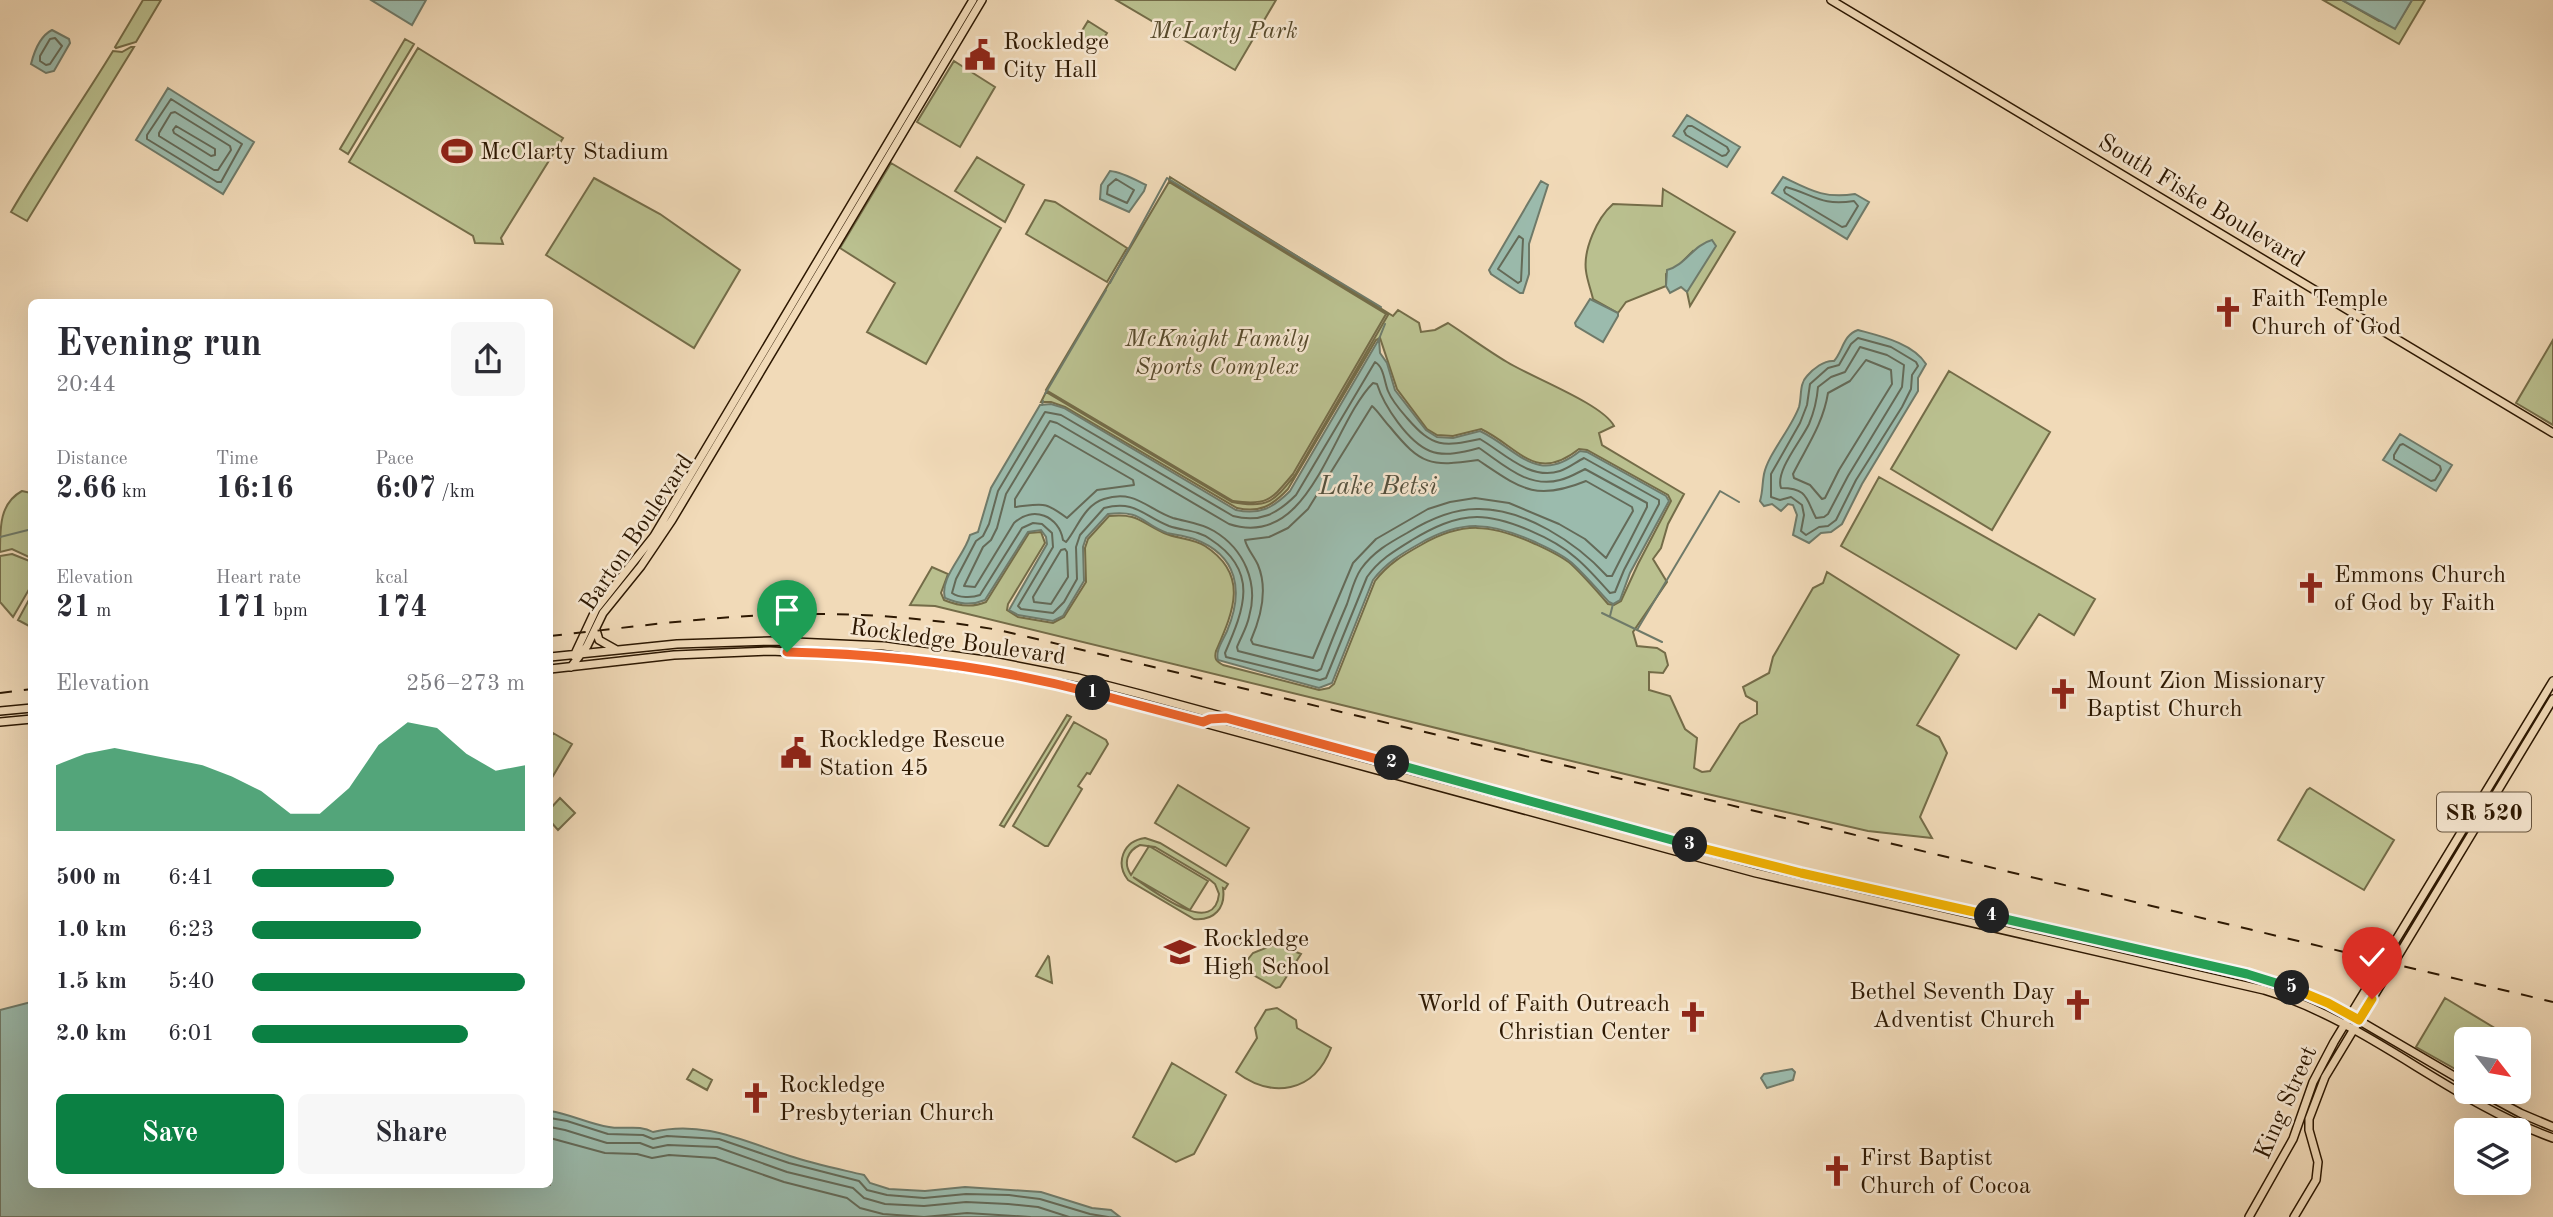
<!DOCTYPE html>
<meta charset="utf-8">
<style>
:root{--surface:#fff;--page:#f7f7f7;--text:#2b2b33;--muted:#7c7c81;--accent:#0b8043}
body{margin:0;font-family:"Old Standard TT",serif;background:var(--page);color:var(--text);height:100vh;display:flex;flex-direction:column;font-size:26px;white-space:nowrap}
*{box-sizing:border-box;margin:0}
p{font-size:23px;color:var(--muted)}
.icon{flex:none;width:38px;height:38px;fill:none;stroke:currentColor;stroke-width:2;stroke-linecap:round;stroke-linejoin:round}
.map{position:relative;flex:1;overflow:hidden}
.panel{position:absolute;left:28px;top:299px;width:525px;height:889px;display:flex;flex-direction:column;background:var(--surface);border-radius:10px;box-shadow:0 7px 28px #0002}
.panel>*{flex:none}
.needle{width:46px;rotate:121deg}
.controls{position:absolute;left:2454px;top:1027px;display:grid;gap:14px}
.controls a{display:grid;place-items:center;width:77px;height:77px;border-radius:10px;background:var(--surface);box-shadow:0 7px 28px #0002;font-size:35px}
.pin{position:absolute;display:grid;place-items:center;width:60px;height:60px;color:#fff;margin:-72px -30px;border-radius:50% 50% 50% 0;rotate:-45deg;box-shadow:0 0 7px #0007}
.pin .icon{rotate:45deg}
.km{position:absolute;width:35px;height:35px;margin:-18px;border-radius:50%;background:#222;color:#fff;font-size:19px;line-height:35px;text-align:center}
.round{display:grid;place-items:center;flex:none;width:74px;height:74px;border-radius:10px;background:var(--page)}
.headline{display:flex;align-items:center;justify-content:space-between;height:119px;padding:0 28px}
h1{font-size:38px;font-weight:800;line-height:52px}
.stats{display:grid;grid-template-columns:repeat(3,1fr);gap:10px;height:119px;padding:7px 28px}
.stats div{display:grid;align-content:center}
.stats b{font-size:30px;font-weight:800}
.stats small{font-size:19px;font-weight:400}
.stats p{font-size:19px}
.chart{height:196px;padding:14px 28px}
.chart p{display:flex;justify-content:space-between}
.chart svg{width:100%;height:126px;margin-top:7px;fill:var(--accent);opacity:.7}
.cta{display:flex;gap:14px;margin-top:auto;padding:14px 28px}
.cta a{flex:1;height:80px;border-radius:10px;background:var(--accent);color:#fff;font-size:28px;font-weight:800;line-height:80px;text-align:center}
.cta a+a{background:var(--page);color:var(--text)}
ul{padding:0 28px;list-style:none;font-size:23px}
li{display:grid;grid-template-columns:112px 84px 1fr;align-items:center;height:52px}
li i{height:18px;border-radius:9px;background:var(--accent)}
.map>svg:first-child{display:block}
</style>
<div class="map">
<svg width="2553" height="1217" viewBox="0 0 2553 1217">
<rect width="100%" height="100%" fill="#f1dab8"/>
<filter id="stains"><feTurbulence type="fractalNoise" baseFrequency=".00286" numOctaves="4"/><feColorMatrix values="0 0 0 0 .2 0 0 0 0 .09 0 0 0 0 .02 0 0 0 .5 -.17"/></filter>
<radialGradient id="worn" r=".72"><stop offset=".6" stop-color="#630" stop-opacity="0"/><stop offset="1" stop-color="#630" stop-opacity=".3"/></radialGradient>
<path fill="#bac08f" stroke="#746c48" stroke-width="2" fill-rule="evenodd" d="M143 0H161L136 42 116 48 115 47Z
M1116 0H1276L1235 70Z
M2323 0H2342L2379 21 2398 23 2412 0H2425L2399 44Z
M1088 21 1107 33 1096 50 1077 39Z
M405 39 414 44 348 154 340 149Z
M131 47H134L27 221 11 212C43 157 80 105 113 51L122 52Z
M418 48 563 138 501 238 503 244 475 243 473 236 349 162Z
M954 61 995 87 960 147 917 122Z
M977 157 1024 185 1005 222 955 191Z
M891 163 1001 228 926 364 867 332 895 283 840 248Z
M1170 177 1393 316 1398 310 1419 323 1421 332 1435 330 1448 323C1468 336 1487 350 1507 362 1531 377 1603 404 1614 426L1599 433 1602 445 1684 494 1668 524 1661 548 1653 559 1667 582 1633 632 1637 646 1657 648 1665 653 1668 665 1663 673 1649 672V690L1670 696 1685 729 1697 738 1694 768 1702 772 1710 771 1740 724 1757 714V702L1746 696 1743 687 1769 673 1773 657 1813 588 1823 583 1827 572 1959 655 1917 725 1939 737 1947 753 1920 817 1932 838 1868 831 1703 793 935 606 910 605 932 567 948 574 941 593 944 600C958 606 972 608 986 602L1029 533 1041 532 1045 543 1008 604 1007 610 1018 617 1053 623 1064 617 1086 582 1085 548 1088 539 1109 516C1138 513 1140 522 1164 533 1177 539 1193 538 1205 546 1250 575 1233 612 1216 651 1214 659 1216 661 1223 665L1319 690 1329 688 1334 684 1375 581C1388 564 1403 555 1421 545 1462 521 1491 524 1533 543 1546 549 1560 555 1571 564 1584 576 1596 590 1608 604L1614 605 1621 601 1638 564 1671 501 1668 495 1587 450 1579 449C1535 484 1519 447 1481 429L1453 436 1437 435 1427 429 1397 389 1380 338 1376 340 1288 489C1272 506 1260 513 1237 508L1065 407 1051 402H1041L1046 392 1232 502C1268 509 1273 502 1295 475L1388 315 1387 313 1169 180Z
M594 178 660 214 740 270 694 348 546 255Z
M1169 182 1386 314 1293 474C1271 500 1268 506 1233 501L1046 390Z
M1663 189 1735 232 1690 306 1687 292 1692 252 1678 266 1666 274V286L1626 302 1618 313 1593 299C1591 290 1587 280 1586 271 1583 250 1597 218 1613 204L1662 206Z
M1045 200 1055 202 1127 248 1107 282 1026 234Z
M2553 340V425L2516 403Z
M1949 371 2050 432 1992 530 1891 469Z
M1879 477 2095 599 2074 635 2039 614 2016 649 1841 546Z
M22 491 31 493V558L12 549 0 552C0 526 0 503 22 491Z
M12 554 32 562 31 586 13 617 0 602V556Z
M31 596V627L18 620Z
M1067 715 1071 717 1004 827 1000 825Z
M1074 722 1106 740 1108 744 1090 774 1087 773 1078 786 1082 789 1048 846H1045L1013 826Z
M553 733 572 744 550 781V740Z
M1178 785 1249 828 1226 866 1155 823Z
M2310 788 2394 840 2364 890 2278 840 2307 790Z
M560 798 575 813 558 830 550 821V809Z
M1145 838 1160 843 1228 884 1225 889 1223 888C1226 908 1214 921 1194 919L1128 880C1115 863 1123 841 1145 838ZM1140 845 1155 847 1209 879 1215 884 1219 894C1214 939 1152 890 1133 877L1190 910 1208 881 1149 846 1131 875C1123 863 1127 851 1140 845Z
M1273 945 1282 946 1301 954 1280 987 1276 988 1241 968 1253 953Z
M1048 956 1049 957 1052 983 1036 976Z
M2445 998 2503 1033 2499 1039 2466 1040V1075L2416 1047Z
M1277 1008 1296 1020 1297 1028 1331 1048C1314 1093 1272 1099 1236 1072L1257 1038 1255 1028 1266 1010Z
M1172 1063 1226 1095 1194 1154 1176 1162 1133 1137Z
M693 1069 712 1080 707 1090 687 1079Z"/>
<path fill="#9bbbad" stroke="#6f7a69" stroke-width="2" d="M371 0H426L412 25Z
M2342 0H2412L2395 29Z
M52 30 69 39 70 43 54 71 46 73 31 64C34 52 40 36 52 30Z
M168 88 254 142 223 194 136 140Z
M1687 115 1740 147 1727 167 1673 136Z
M1110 171C1122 172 1136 180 1146 185L1144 191 1129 212 1100 199 1101 185Z
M1783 177C1810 190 1824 199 1855 194L1869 202 1847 239 1772 193Z
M1541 181 1548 185 1529 244V274L1523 293H1520L1491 274 1489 270Z
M1712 240 1716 246 1687 292 1681 287 1670 293 1666 286 1667 270C1686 265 1693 245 1712 240Z
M1590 299 1618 313V316L1603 342 1576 326 1575 323Z
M1858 330C1880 336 1913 343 1926 364L1918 378V391L1862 484 1842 524 1831 532 1821 533 1809 543 1793 535 1797 515 1793 505 1788 504 1781 511 1772 504 1764 506 1760 501C1763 491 1762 484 1764 474 1768 454 1791 429 1799 407 1802 396 1799 384 1807 376 1813 369 1824 360 1834 361 1843 351 1843 335 1858 330Z
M1379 339 1380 353 1387 363 1395 390 1426 430 1437 437 1453 438 1480 431C1518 449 1536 486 1580 451L1587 452 1666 496 1669 501 1630 573 1620 600 1613 604 1609 602C1597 589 1585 575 1572 563 1562 554 1548 548 1535 542 1491 522 1462 519 1419 544 1401 554 1386 563 1373 580L1332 683 1319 688 1218 660C1215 651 1223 640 1227 631 1244 591 1238 555 1194 539 1185 536 1176 535 1167 533 1140 523 1143 510 1108 514L1086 538 1083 547 1084 581 1063 616 1053 621 1018 615 1009 610 1047 544 1046 537 1041 530 1028 532 985 600C971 606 959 604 945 598 939 578 965 555 970 535L978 532 991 488 1040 405 1051 404 1064 408 1236 510C1260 515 1273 508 1290 491Z
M2400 434 2452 465 2436 491 2383 460Z
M31 1002 32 1185H550V1111C570 1114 589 1124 609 1127 624 1130 639 1124 653 1132 703 1120 743 1141 790 1156 814 1164 839 1169 864 1175L870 1183 889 1189 925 1191 965 1187 1041 1192 1092 1208 1111 1210 1120 1217H0V1010Z
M1792 1069 1795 1072 1793 1080 1767 1088 1761 1078 1764 1074Z"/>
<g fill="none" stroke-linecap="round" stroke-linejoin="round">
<path stroke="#646a58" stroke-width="2" d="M55 38 62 46 50 64 46 65 40 61V56L50 39Z
M171 99 242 144 221 182H217L147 139V135Z
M175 112 230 146 231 150 218 170H214L159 136V133L171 113Z
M176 126 215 149V155L211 156 174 133 173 130Z
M1688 126H1692L1727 147 1729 151 1726 155 1722 156 1686 135 1684 131Z
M1116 179 1134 190 1127 203 1107 194 1108 186Z
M1786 187C1815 195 1820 206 1854 201L1858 206 1846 226 1842 227 1785 193 1784 190Z
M1519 236 1523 239 1521 281 1518 283 1498 269Z
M1858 338 1891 347 1916 362 1918 366 1912 375 1911 389 1902 407 1856 480 1836 520 1828 526 1819 527 1806 535 1801 531 1804 515 1802 505 1791 497 1780 500 1771 497V474L1800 423 1807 405 1810 384 1828 368 1839 365 1851 344Z
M1860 347 1887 355 1904 365 1902 387 1848 476 1828 514 1824 517 1816 518C1806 499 1808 488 1781 488 1775 471 1801 441 1809 424 1814 412 1817 400 1818 387L1831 377 1845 372Z
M1866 360 1891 370 1892 384 1839 470 1825 498 1822 499 1810 485 1794 478 1793 474C1807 446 1823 424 1828 393L1850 381Z
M1375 362C1384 367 1384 381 1388 391 1392 401 1400 410 1407 418 1433 448 1443 447 1480 439 1504 453 1530 481 1560 471 1569 468 1576 462 1584 458L1659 500V504L1624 570 1615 592 1610 593C1599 581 1588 568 1576 558 1555 539 1506 517 1477 517 1454 517 1432 528 1412 540 1394 551 1379 560 1367 577L1326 678 1320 680 1226 657 1225 653C1244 609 1260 571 1210 539 1198 530 1183 531 1169 526 1143 516 1136 500 1104 508L1080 535 1076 547 1077 579 1064 602 1053 613 1021 609 1018 606 1053 547 1052 533 1042 524 1033 523 1022 528 980 595C972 598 959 598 952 593L956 579 976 541 983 536 989 524 998 491 1045 412 1061 415 1233 516C1260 523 1277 514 1296 495Z
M1373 383 1377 384C1384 406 1408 442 1430 451 1445 457 1464 452 1479 448 1503 464 1528 489 1560 480 1569 478 1577 473 1585 469L1647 503V507L1612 576H1607C1577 543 1524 508 1477 509 1451 509 1428 520 1407 533 1389 543 1373 552 1361 569 1354 579 1351 593 1347 604 1338 625 1329 647 1321 669L1317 671 1238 651 1237 647C1241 637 1247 627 1249 617 1259 583 1244 549 1214 531 1201 523 1187 522 1173 518 1147 509 1135 489 1104 499 1084 505 1077 529 1066 542L1063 540C1059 516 1033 505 1014 523L975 587 964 586 983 547 991 540 997 528 1006 494 1050 421 1057 423 1229 524C1311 551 1331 425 1373 383Z
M1372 406C1378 411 1384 421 1390 427 1421 465 1430 467 1478 460 1520 488 1535 502 1586 481L1632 507 1633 511 1606 558 1585 539 1559 524 1509 503 1475 498 1450 502 1428 509 1376 539 1353 563 1313 658 1253 644 1251 640C1261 617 1268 589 1258 565 1254 556 1247 549 1245 540L1269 537 1288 528 1308 509Z
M1055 435 1133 480 1134 485 1097 490 1067 518C1044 501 1044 504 1015 507V499Z
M2403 444 2440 466 2441 470 2435 480 2431 481 2394 459V455L2400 445Z
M1065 549 1067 552 1068 577 1051 604 1034 602 1033 597 1061 550Z
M550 1118 567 1121 608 1134 643 1135 653 1139 667 1136 719 1139 789 1163 859 1181 867 1190 887 1195 924 1198 966 1194 1009 1195 1040 1199 1090 1214 1108 1217
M550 1127 565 1130 607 1143H640L653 1148 668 1145 717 1147 787 1172 853 1188 864 1198 885 1204 924 1206 966 1202 1008 1204 1038 1207 1069 1217
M550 1138 605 1153 637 1154 652 1158 669 1155 715 1158 784 1182 847 1198 860 1208 883 1214 924 1217 967 1213 1030 1217"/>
<path stroke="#6f7a69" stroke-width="2" d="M1110 283 1167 178 1381 307
M1379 339 1385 324
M1045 394 1106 290
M1042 405 1043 401
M0 537 32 529
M1602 613 1662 642
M1610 616 1613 604
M1637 630 1720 491 1739 502"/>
<defs>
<path id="major" d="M1831 0 2553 433
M596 630 599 640 615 649
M574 656 596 609 654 536 973 0
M550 657 677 644 773 641 884 646 992 661 1078 678 1140 694 1762 863 2270 981 2341 1010 2466 1083
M571 667 587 646 603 613 641 566 672 520 982 0
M550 669 674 655 770 651 878 656 1006 674 1076 688 1138 705 1756 873 2264 990C2369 1022 2450 1101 2553 1138
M0 711 32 708
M0 722 32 719
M2481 1092 2520 1113 2553 1127
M2249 1217 2293 1139 2313 1082 2334 1042 2553 681
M2294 1217 2316 1180 2318 1162 2309 1130V1119L2325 1077 2553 699"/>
</defs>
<use href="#major" stroke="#2d1802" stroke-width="10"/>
<use href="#major" stroke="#f1dab8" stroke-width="7"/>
<path stroke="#2d1802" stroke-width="2" stroke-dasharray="12 12" stroke-linecap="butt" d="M550 636C633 627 717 615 801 614 868 613 933 619 999 630L2553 1002
M0 693 32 689"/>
</g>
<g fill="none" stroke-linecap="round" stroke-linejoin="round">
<defs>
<path id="split-1" d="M787 652C890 654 994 667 1093 693"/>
<path id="split-2" d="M1093 693 1203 722 1210 719 1226 718 1392 763"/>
<path id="split-3" d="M1392 763 1690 845"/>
<path id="split-4" d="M1690 845 1801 873 1992 916"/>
<path id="split-5" d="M1992 916 2247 974 2292 988"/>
<path id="split-6" d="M2292 988 2328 1003 2359 1020 2372 999"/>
</defs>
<use href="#split-1" stroke="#fff" stroke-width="14"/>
<use href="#split-2" stroke="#fff" stroke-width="14"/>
<use href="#split-3" stroke="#fff" stroke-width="14"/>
<use href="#split-4" stroke="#fff" stroke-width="14"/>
<use href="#split-5" stroke="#fff" stroke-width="14"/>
<use href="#split-6" stroke="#fff" stroke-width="14"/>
<use href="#split-1" stroke="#f0652b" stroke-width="9"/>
<use href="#split-2" stroke="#f0652b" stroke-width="9"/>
<use href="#split-3" stroke="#22a559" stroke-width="9"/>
<use href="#split-4" stroke="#f5b400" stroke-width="9"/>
<use href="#split-5" stroke="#22a559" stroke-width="9"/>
<use href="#split-6" stroke="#f5b400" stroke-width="9"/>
</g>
<defs>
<symbol id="civic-bare" viewBox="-9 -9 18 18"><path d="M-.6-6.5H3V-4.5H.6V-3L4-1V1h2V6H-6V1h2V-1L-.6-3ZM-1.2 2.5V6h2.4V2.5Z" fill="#8f2418" stroke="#f6e7d1" stroke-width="2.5" paint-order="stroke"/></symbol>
<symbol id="stadium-bare" viewBox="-9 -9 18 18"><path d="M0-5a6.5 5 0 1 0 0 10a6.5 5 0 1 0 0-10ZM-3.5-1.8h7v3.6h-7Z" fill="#8f2418" stroke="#f6e7d1" stroke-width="2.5" paint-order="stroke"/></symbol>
<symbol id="church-bare" viewBox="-9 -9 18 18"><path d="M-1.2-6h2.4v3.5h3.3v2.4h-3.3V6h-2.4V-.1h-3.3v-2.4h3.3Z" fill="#8f2418" stroke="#f6e7d1" stroke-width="2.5" paint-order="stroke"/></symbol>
<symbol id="school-bare" viewBox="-9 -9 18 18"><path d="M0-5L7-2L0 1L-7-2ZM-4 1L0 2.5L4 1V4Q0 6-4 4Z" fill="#8f2418" stroke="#f6e7d1" stroke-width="2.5" paint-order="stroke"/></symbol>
</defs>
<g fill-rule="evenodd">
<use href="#civic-bare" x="958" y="33" width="44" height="44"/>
<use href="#stadium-bare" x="435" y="129" width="44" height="44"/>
<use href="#church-bare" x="2206" y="290" width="44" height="44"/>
<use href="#church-bare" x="2289" y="566" width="44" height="44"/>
<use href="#church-bare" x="2041" y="672" width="44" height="44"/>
<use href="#civic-bare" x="774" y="731" width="44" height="44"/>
<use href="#school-bare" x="1158" y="930" width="44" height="44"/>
<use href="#church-bare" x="2056" y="983" width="44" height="44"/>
<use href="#church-bare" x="1671" y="995" width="44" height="44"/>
<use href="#church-bare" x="734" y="1076" width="44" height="44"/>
<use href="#church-bare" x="1815" y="1149" width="44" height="44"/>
</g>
<g text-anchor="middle" stroke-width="5" stroke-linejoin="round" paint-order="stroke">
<rect fill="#f6e7d1" stroke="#695640" stroke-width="2" x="2437" y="792.5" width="94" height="39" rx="5"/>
<g font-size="23" font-weight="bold" fill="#2d1802">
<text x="2484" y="820">SR 520</text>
</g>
<g font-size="24" font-style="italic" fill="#574a2c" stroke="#f6e7d1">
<text x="1224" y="38">McLarty Park</text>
<text x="1217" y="346">McKnight Family<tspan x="1217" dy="28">Sports Complex</tspan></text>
</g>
<g font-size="24" fill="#2d1802" stroke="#f6e7d1" text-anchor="start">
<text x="1003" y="49">Rockledge<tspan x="1003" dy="28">City Hall</tspan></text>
<text x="480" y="159">McClarty Stadium</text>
<text x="2251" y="306">Faith Temple<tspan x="2251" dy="28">Church of God</tspan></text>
<text x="2334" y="582">Emmons Church<tspan x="2334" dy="28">of God by Faith</tspan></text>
<text x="2086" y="688">Mount Zion Missionary<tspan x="2086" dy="28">Baptist Church</tspan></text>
<text x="819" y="747">Rockledge Rescue<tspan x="819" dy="28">Station 45</tspan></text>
<text x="1203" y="946">Rockledge<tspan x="1203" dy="28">High School</tspan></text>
<text x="2055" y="999" text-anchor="end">Bethel Seventh Day<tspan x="2055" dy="28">Adventist Church</tspan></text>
<text x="1670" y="1011" text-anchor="end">World of Faith Outreach<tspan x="1670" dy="28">Christian Center</tspan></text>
<text x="779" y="1092">Rockledge<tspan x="779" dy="28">Presbyterian Church</tspan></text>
<text x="1860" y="1165">First Baptist<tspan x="1860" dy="28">Church of Cocoa</tspan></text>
</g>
<g font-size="24" fill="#2d1802" stroke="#f6e7d1">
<text transform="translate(2202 200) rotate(31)" y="8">South Fiske Boulevard</text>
<text transform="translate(636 532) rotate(-56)" y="8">Barton Boulevard</text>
<text transform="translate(958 641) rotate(8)" y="8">Rockledge Boulevard</text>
<text transform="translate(2285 1102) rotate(-66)" y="8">King Street</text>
</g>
<g font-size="26" font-style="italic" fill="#54513e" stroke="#f6e7d1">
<text x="1378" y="494">Lake Betsi</text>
</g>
</g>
<rect width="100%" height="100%" filter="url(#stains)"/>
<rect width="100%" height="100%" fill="url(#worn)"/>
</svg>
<div class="controls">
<a><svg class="needle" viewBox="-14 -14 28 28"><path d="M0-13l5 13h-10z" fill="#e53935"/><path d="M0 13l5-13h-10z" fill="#7c7c81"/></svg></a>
<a><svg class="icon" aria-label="layers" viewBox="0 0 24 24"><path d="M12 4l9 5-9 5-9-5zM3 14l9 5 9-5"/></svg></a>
</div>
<div class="pin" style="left:787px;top:652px;background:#1e9e55"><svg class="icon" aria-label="arrive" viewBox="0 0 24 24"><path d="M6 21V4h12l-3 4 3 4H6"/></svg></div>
<div class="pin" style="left:2372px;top:999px;background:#d93025"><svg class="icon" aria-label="check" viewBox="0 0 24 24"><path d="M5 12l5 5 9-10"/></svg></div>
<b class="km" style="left:1093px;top:693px">1</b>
<b class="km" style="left:1392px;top:763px">2</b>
<b class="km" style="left:1690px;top:845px">3</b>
<b class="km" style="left:1992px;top:916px">4</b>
<b class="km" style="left:2292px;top:988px">5</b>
<section class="panel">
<div class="headline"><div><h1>Evening run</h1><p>20:44</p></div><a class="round"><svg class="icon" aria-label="share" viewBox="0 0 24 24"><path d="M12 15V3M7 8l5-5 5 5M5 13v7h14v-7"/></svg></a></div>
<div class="stats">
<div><p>Distance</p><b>2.66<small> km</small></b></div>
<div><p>Time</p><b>16:16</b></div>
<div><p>Pace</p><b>6:07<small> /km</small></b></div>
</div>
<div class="stats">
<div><p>Elevation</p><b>21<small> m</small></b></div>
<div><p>Heart rate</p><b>171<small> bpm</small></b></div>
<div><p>kcal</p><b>174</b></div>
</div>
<div class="chart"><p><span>Elevation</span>256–273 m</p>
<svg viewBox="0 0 160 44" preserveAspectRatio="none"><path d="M0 44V21L10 17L20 15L30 17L40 19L50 21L60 25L70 30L80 38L90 38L100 29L110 14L120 6L130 8L140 17L150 23L160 21V44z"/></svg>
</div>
<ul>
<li><b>500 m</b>6:41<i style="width:52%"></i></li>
<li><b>1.0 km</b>6:23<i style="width:62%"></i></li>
<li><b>1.5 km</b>5:40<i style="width:100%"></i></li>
<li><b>2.0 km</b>6:01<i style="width:79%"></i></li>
</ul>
<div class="cta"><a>Save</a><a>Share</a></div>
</section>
</div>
